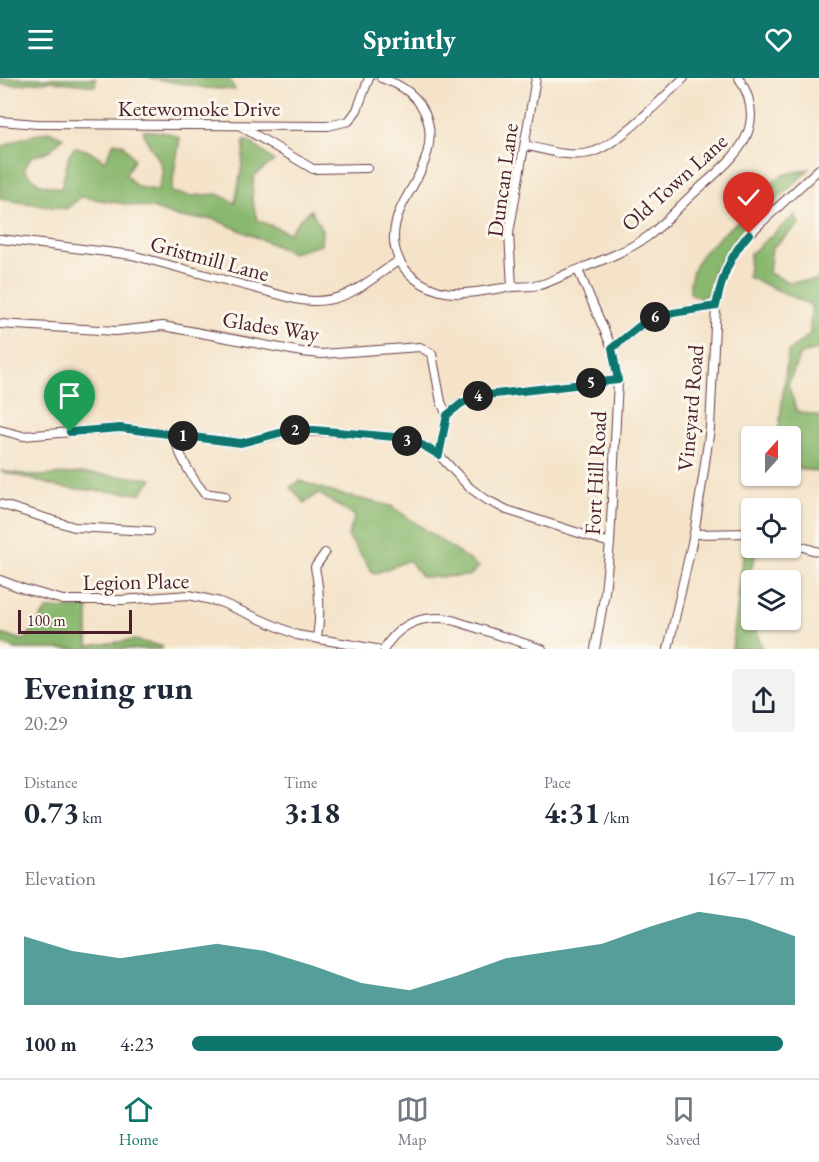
<!DOCTYPE html>
<meta charset="utf-8">
<style>
:root{--surface:#fff;--page:#f2f2f3;--text:#1f2937;--muted:#747a83;--line:#e0e1e3;--accent:#0f766e}
body{margin:0;font-family:"EB Garamond",serif;background:var(--page);color:var(--text);height:100vh;display:flex;flex-direction:column;font-size:22px;white-space:nowrap}
*{box-sizing:border-box;margin:0}
p{font-size:20px;color:var(--muted)}
.icon{flex:none;width:33px;height:33px;fill:none;stroke:currentColor;stroke-width:2;stroke-linecap:round;stroke-linejoin:round}
.map{position:relative;height:571px;overflow:hidden}
.details{display:flex;flex-direction:column;background:var(--surface);flex:1}
.details>*{flex:none}
.needle{width:39px;rotate:21deg}
.fabs{position:absolute;left:741px;top:348px;display:grid;gap:12px}
.fabs a{display:grid;place-items:center;width:60px;height:60px;border-radius:6px;background:var(--surface);box-shadow:0 2px 4px #0004;font-size:30px}
.scale{position:absolute;left:18px;bottom:15px;width:114px;box-sizing:border-box;padding-left:6px;border:3px solid #4a1f2b;border-top:0;font-size:16px;line-height:21px;white-space:nowrap;color:#4a1f2b;-webkit-text-stroke:4px #fbf7ec;paint-order:stroke}
.pin{position:absolute;display:grid;place-items:center;width:51px;height:51px;color:#fff;margin:-62px -26px;border-radius:50% 50% 50% 0;rotate:-45deg;box-shadow:0 0 6px #0007}
.pin .icon{rotate:45deg}
.km{position:absolute;width:30px;height:30px;margin:-15px;border-radius:50%;background:#222;color:#fff;font-size:16px;line-height:30px;text-align:center}
.round{display:grid;place-items:center;flex:none;width:63px;height:63px;border-radius:6px;background:var(--page)}
.head{display:flex;align-items:center;justify-content:space-between;height:102px;padding:0 24px}
h1{font-size:33px;font-weight:700;line-height:45px}
.stats{display:grid;grid-template-columns:repeat(3,1fr);gap:9px;height:102px;padding:6px 24px}
.stats div{display:grid;align-content:center}
.stats b{font-size:30px;font-weight:700}
.stats small{font-size:16px;font-weight:400}
.stats p{font-size:16px}
.chart{height:168px;padding:12px 24px}
.chart p{display:flex;justify-content:space-between}
.chart svg{width:100%;height:108px;margin-top:6px;fill:var(--accent);opacity:.7}
ul{padding:0 24px;list-style:none;font-size:20px}
li{display:grid;grid-template-columns:96px 72px 1fr;align-items:center;height:45px}
li i{height:15px;border-radius:8px;background:var(--accent)}
header{display:flex;justify-content:space-between;align-items:center;height:78px;padding:0 24px;background:var(--accent);color:#fff;font-size:27px;font-weight:700}
.dock{display:flex;justify-content:space-around;align-items:center;height:84px;border-top:2px solid var(--line);background:var(--surface);font-size:16px;color:var(--muted)}
.dock a{display:grid;justify-items:center;gap:3px}
.dock .selected{color:var(--accent)}
.map>svg:first-child{display:block}
</style>
<header><svg class="icon" aria-label="menu" viewBox="0 0 24 24"><path d="M4 6h16M4 12h16M4 18h16"/></svg>Sprintly<svg class="icon" aria-label="heart" viewBox="0 0 24 24"><path d="M12 20l-8-8c-3-5 5-10 8-4 3-6 11-1 8 4z"/></svg></header>
<div class="map">
<svg width="819" height="571" viewBox="0 0 819 571">
<rect width="100%" height="100%" fill="#fbf7ec"/>
<filter id="ink" filterUnits="userSpaceOnUse"><feTurbulence type="fractalNoise" baseFrequency=".0167" numOctaves="2"/><feDisplacementMap in="SourceGraphic" scale="12" xChannelSelector="R" yChannelSelector="G"/><feConvolveMatrix kernelMatrix="1 2 1 2 8 2 1 2 1" color-interpolation-filters="sRGB"/></filter>
<filter id="wash" filterUnits="userSpaceOnUse"><feTurbulence type="fractalNoise" baseFrequency=".008" numOctaves="4" result="noise"/><feDisplacementMap in="SourceGraphic" scale="24" xChannelSelector="R" yChannelSelector="G"/><feGaussianBlur stdDeviation="1.35" result="paint"/><feColorMatrix in="noise" values="0 0 0 0 0 0 0 0 0 0 0 0 0 0 0 0 0 1.4 0 .05"/><feComposite in="paint" operator="in"/></filter>
<g filter="url(#wash)">
<rect width="100%" height="100%" fill="#f4e3c9"/>
<path fill="#8ab76e" stroke="#6a6b4c" stroke-width="1.5" d="M0 0H96L95 8 51 3 10 7 0 6Z
M150 0H229L235 12 206 10Z
M143 52 169 55 180 60 171 114 191 118 217 116 235 125C239 104 244 84 244 62L250 64 274 83 254 98 252 120 257 142 289 155 301 140 311 132 322 152 321 167 292 175 214 141 180 140 152 130 81 119 66 131 0 121V70L20 61 49 53 63 60 49 73 31 79 24 92 38 105 61 111 69 77 75 69 89 73 105 83 114 64 123 66 134 81 126 97 137 109 157 112C172 80 150 80 143 52Z
M809 91 738 160 722 179 711 212 702 221 690 215C687 178 720 161 743 138 754 126 764 110 777 100 785 95 799 93 809 91Z
M795 137 799 146 772 170 769 195 789 204 818 202 819 199V272L800 276 788 307 797 333 819 338V394L791 389 790 358H778L788 274 810 256 811 227 748 199 750 176Z
M0 393 39 398 81 395 152 401 140 416 64 410Z
M300 403 335 415 391 428 479 489 469 498 422 499 409 482 374 496 348 458 355 438 318 415 305 425 290 409Z
M751 469 758 470 744 512 762 571H732L744 471Z
M88 529V568L134 562 162 568V571H15L0 565V556L25 562 47 531Z"/>
</g>
<g filter="url(#ink)">
<g fill="none" stroke-linecap="round" stroke-linejoin="round">
<defs>
<path id="street" d="M381 0C425 14 441 49 421 92 415 106 406 118 400 132 384 170 401 201 440 213 462 219 489 211 512 209 521 208 531 209 539 207 549 205 559 199 569 195 595 185 624 175 647 159 664 147 678 129 694 115 731 82 772 53 739 0
M0 43 37 46 328 48 349 43 357 32 369 0
M242 49 313 91 367 90
M525 67C545 72 569 80 589 75 617 69 662 20 684 0
M0 161 132 177 295 221C341 230 363 207 398 183
M578 192 612 270 618 302 610 465 605 514 595 571
M512 209 509 155 536 0
M0 246 116 253 163 248 302 274 321 276 420 269 432 276 441 324 447 337 439 377
M612 270 647 242 667 236 716 228
M447 337 462 325 478 318 618 302
M0 352 23 358 120 350 241 365 291 353 338 354 395 359 422 367 439 377 470 410 487 422 507 432 610 465
M173 357C180 378 189 397 204 415L225 418
M0 426 74 449 150 453
M694 456 752 455
M790 465 819 474
M0 502 24 511 63 522H122L189 517 220 524 297 557 376 571
M317 560C321 536 320 514 315 489L325 475
M384 571C399 546 421 537 449 541L542 571
M668 571 694 456 703 399 710 350 716 228 723 196 741 165 749 156 819 91"/>
</defs>
<use href="#street" stroke="#643c43" stroke-width="10"/>
<use href="#street" stroke="#fff" stroke-width="8"/>
</g>
</g>
<g fill="none" stroke-linecap="round" stroke-linejoin="round" filter="url(#ink)">
<defs>
<path id="route" d="M70 354 120 350 241 365 291 352H314L395 359 422 367 439 377 447 337 462 325 478 318 618 302 612 270 647 242 667 236 716 228C722 199 729 179 749 156"/>
</defs>
<use href="#route" stroke="#fff" stroke-width="12"/>
<use href="#route" stroke="#0f766e" stroke-width="8"/>
</g>
<g text-anchor="middle" stroke-width="6" stroke-linejoin="round" paint-order="stroke">
<g font-size="22" fill="#4a1f2b" stroke="#fbf7ec">
<text x="199" y="38">Ketewomoke Drive</text>
<text transform="translate(502 102) rotate(-82)" y="8">Duncan Lane</text>
<text transform="translate(674 104) rotate(-42)" y="8">Old Town Lane</text>
<text transform="translate(210 180) rotate(15)" y="8">Gristmill Lane</text>
<text transform="translate(271 248) rotate(9)" y="8">Glades Way</text>
<text transform="translate(690 330) rotate(-85)" y="8">Vineyard Road</text>
<text transform="translate(595 395) rotate(-87)" y="8">Fort Hill Road</text>
<text transform="translate(136 503) rotate(-1)" y="8">Legion Place</text>
</g>
</g>
</svg>
<div class="fabs">
<a><svg class="needle" viewBox="-14 -14 28 28"><path d="M0-13l5 13h-10z" fill="#e53935"/><path d="M0 13l5-13h-10z" fill="#747a83"/></svg></a>
<a><svg class="icon" aria-label="locate" viewBox="0 0 24 24"><circle cx="12" cy="12" r="6"/><path d="M12 2v4M12 18v4M2 12h4M18 12h4"/></svg></a>
<a><svg class="icon" aria-label="layers" viewBox="0 0 24 24"><path d="M12 4l9 5-9 5-9-5zM3 14l9 5 9-5"/></svg></a>
</div>
<div class="scale">100 m</div>
<div class="pin" style="left:70px;top:354px;background:#1e9e55"><svg class="icon" aria-label="arrive" viewBox="0 0 24 24"><path d="M6 21V4h12l-3 4 3 4H6"/></svg></div>
<div class="pin" style="left:749px;top:156px;background:#d93025"><svg class="icon" aria-label="check" viewBox="0 0 24 24"><path d="M5 12l5 5 9-10"/></svg></div>
<b class="km" style="left:183px;top:358px">1</b>
<b class="km" style="left:295px;top:352px">2</b>
<b class="km" style="left:407px;top:363px">3</b>
<b class="km" style="left:478px;top:318px">4</b>
<b class="km" style="left:591px;top:305px">5</b>
<b class="km" style="left:655px;top:239px">6</b>
</div>
<section class="details">
<div class="head"><div><h1>Evening run</h1><p>20:29</p></div><a class="round"><svg class="icon" aria-label="share" viewBox="0 0 24 24"><path d="M12 15V3M7 8l5-5 5 5M5 13v7h14v-7"/></svg></a></div>
<div class="stats">
<div><p>Distance</p><b>0.73<small> km</small></b></div>
<div><p>Time</p><b>3:18</b></div>
<div><p>Pace</p><b>4:31<small> /km</small></b></div>
</div>
<div class="chart"><p><span>Elevation</span>167–177 m</p>
<svg viewBox="0 0 160 44" preserveAspectRatio="none"><path d="M0 44V16L10 22L20 25L30 22L40 19L50 22L60 28L70 35L80 38L90 32L100 25L110 22L120 19L130 12L140 6L150 9L160 16V44z"/></svg>
</div>
<ul>
<li><b>100 m</b>4:23<i style="width:98%"></i></li>
</ul>
</section>
<nav class="dock">
<a class="selected"><svg class="icon" aria-label="home" viewBox="0 0 24 24"><path d="M3 11l9-7 9 7M6 9v11h12V9"/></svg>Home</a>
<a><svg class="icon" aria-label="map" viewBox="0 0 24 24"><path d="M3 6l6-2 6 2 6-2v14l-6 2-6-2-6 2zM9 4v14M15 6v14"/></svg>Map</a>
<a><svg class="icon" aria-label="saved" viewBox="0 0 24 24"><path d="M7 4h10v16l-5-4-5 4z"/></svg>Saved</a>
</nav>
